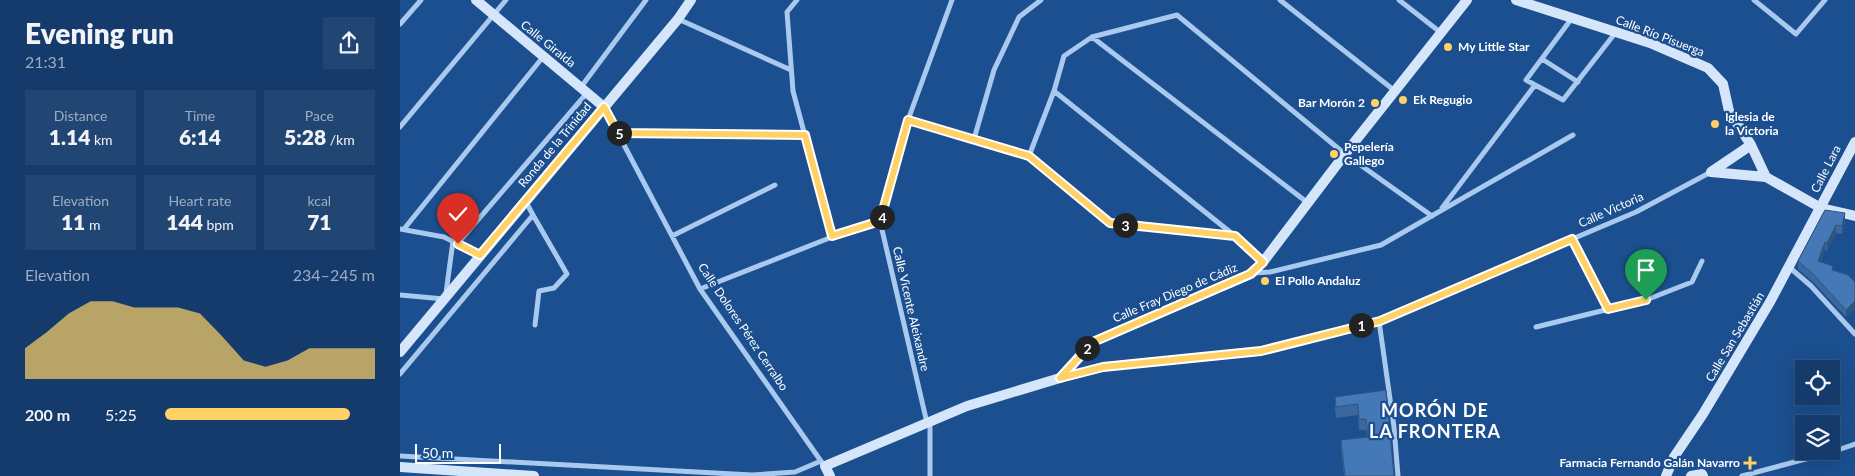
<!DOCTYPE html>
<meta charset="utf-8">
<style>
:root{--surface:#143b6b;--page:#214673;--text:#f1f3f6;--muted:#9dadc1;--line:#33557e;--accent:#ffd166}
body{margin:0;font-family:Lato,sans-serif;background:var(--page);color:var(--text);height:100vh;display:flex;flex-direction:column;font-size:19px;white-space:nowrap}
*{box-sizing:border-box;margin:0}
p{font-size:16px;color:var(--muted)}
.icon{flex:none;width:28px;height:28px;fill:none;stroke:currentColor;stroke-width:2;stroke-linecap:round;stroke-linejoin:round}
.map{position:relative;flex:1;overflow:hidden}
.side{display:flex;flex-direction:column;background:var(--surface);width:400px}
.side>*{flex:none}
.buttons{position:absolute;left:1395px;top:360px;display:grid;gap:10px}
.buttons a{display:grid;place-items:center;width:45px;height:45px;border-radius:0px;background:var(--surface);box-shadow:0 5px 20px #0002,0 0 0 1px var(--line);font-size:25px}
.scale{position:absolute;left:15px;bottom:12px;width:86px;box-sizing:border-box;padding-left:5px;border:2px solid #fff;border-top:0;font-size:14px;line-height:18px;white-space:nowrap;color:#fff;-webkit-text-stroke:4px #1b4f8f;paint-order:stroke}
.pin{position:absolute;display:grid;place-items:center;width:42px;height:42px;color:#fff;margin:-51px -21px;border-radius:50% 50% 50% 0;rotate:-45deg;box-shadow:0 0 5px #0007}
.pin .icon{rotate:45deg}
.km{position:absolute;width:25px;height:25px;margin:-12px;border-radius:50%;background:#222;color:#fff;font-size:14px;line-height:25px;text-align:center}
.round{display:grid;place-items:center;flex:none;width:52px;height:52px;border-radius:0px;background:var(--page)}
.head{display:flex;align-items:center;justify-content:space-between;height:85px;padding:0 25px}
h1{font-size:28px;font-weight:800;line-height:38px}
.metrics{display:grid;grid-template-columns:repeat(3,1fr);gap:8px;height:85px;padding:5px 25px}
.metrics div{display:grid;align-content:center;border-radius:0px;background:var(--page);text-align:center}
.metrics b{font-size:21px;font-weight:800}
.metrics small{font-size:14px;font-weight:400}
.metrics p{font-size:14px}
.chart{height:140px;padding:10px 25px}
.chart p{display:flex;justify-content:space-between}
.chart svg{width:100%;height:90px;margin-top:5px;fill:var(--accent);opacity:.7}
ul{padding:0 25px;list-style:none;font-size:16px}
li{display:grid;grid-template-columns:80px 60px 1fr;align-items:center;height:38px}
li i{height:12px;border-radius:6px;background:var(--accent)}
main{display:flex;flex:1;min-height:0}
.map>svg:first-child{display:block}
</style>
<main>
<section class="side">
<div class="head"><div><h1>Evening run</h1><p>21:31</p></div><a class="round"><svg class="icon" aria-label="share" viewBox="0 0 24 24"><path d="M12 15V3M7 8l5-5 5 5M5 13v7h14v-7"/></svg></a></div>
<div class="metrics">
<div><p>Distance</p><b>1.14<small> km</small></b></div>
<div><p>Time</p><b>6:14</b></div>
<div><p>Pace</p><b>5:28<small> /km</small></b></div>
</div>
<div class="metrics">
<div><p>Elevation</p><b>11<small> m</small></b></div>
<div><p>Heart rate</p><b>144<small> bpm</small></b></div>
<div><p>kcal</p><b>71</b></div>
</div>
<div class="chart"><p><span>Elevation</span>234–245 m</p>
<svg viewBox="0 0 160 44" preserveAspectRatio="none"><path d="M0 44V29L10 21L20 12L30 6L40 6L50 9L60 9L70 9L80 12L90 23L100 35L110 38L120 35L130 29L140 29L150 29L160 29V44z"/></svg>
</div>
<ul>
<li><b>200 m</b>5:25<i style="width:88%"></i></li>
</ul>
</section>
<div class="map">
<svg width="1455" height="476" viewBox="0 0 1455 476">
<rect width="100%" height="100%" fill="#1b4f8f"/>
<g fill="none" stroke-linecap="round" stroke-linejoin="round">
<path stroke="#a9c9ee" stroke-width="5" d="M397 0 387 12 393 91 432 237
M880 0 995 91
M999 0 1040 32
M1354 0 1396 34 1425 0
M1172 18 1126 80 1163 100 1216 32
M278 19 391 70
M0 24 21 0
M692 37 908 203
M1142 59 1178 82
M181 87 246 0
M654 91 835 236 863 262
M204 107 300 289 423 464
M508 120 629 156 710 223 835 236
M0 127 106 0
M218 133 405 135
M574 139 594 70 619 17 641 0
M629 156 654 91 664 56 692 37 777 15 945 154 1032 216
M1042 208 1135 85
M133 215 167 274 154 288 139 291 135 325
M0 229 44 237 80 255
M4 229 143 57
M272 236 375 185
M1172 239 1208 309
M58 243 187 93
M1389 267 1411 286 1455 334
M853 273 870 272 981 245 1173 135
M300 289 432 237 480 221
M46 293 53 241
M0 295 44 299
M979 321 994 427 998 476
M1136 327 1246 300 1292 282 1302 261
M0 374 133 215 126 202
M664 377 703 367 861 351 979 321 1236 212 1311 172
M527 423 480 221 508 120 552 0
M0 456 352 475 395 472 421 461
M530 476V422
M1342 476 1432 452 1455 444"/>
<path stroke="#d6e6fa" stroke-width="10" d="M76 0 204 107
M1116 0 1250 43 1308 68 1323 84 1329 111 1351 145 1366 177 1421 208 1455 216
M1311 172 1366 177
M1311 172 1351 145
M0 352 278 19 291 0
M0 467 134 476
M430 476 425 466 567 406 660 378 693 342 851 274 863 262 945 154 1067 0
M1266 476 1274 457 1303 414 1370 302 1455 142
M1291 476 1302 474 1303 476"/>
</g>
<path fill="#3a679d" d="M1425 210 1445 221 1442 234 1436 233 1427 251 1425 250 1421 262 1433 271 1448 275 1446 317 1414 283 1398 269V261Z
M986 390 994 476H944L941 451V440L967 437 966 430H959L958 415 936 418 935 408V397Z"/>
<path fill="#305480" d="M1445 213V221L1442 234V226Z
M1436 225V233L1427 251V243Z
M1425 242V250L1418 269V261Z
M1455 301V309L1446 317V310Z"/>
<path fill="#4478b7" stroke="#305480" d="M1425 210 1445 213 1442 226 1436 225 1427 243 1425 242 1418 261 1433 266 1432 270 1448 275 1455 282V301L1446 310 1414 275 1398 261Z
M986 390 994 476H945L941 440 968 437 966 419H959L958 404 936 407 935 397Z"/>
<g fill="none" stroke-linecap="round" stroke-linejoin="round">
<defs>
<path id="route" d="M58 244 80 255 204 107 218 133 405 135 432 236 480 221 508 120 629 156 710 223 835 236 863 262 850 274 693 342 660 378 703 367 861 351 980 321 1172 239 1208 309 1246 300"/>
</defs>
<use href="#route" stroke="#fff" stroke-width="10"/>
<use href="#route" stroke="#ffd166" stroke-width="6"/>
</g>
<g fill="#ffd166" stroke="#1b4f8f" stroke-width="2">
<circle cx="1048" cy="47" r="5"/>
<circle cx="1003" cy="100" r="5"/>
<circle cx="975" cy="103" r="5"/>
<circle cx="1315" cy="124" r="5"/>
<circle cx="934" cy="154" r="5"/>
<circle cx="865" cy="281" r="5"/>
<path d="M1347.5 455.5h5v5h5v5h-5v5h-5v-5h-5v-5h5z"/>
</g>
<g text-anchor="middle" stroke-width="4.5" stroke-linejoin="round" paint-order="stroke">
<g font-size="12" fill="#fff" stroke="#1b4f8f">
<text transform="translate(1260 36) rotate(21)" y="4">Calle Río Pisuerga</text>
<text transform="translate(148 44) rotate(39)" y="4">Calle Giralda</text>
<text transform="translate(155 145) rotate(-50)" y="4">Ronda de la Trinidad</text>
<text transform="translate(1426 169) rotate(-63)" y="4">Calle Lara</text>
<text transform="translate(1211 210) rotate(-24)" y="4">Calle Victoria</text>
<text transform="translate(775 293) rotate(-23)" y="4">Calle Fray Diego de Cádiz</text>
<text transform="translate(511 309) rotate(77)" y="4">Calle Vicente Aleixandre</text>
<text transform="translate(343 327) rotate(56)" y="4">Calle Dolores Pérez Cerralbo</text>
<text transform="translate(1335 337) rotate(-59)" y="4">Calle San Sebastián</text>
</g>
<g font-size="12" font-weight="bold" fill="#fff" stroke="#1b4f8f" text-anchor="start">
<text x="1058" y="51">My Little Star</text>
<text x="1013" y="104">Ek Regugio</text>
<text x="965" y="107" text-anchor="end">Bar Morón 2</text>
<text x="1325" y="121">Iglesia de<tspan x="1325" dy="14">la Victoria</tspan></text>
<text x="944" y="151">Pepelería<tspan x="944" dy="14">Gallego</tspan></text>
<text x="875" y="285">El Pollo Andaluz</text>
<text x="1340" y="467" text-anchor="end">Farmacia Fernando Galán Navarro</text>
</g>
<g font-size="18" font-weight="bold" letter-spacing="1" fill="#fff" stroke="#1b4f8f">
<text x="1035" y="417">MORÓN DE<tspan x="1035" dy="21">LA FRONTERA</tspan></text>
</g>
</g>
</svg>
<div class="buttons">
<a><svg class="icon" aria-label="locate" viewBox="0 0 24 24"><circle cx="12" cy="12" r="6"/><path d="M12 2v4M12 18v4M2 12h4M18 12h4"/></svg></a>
<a><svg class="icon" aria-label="layers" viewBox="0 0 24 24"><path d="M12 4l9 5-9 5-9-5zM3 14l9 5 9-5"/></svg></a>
</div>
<div class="scale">50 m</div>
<div class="pin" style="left:1246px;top:300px;background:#1e9e55"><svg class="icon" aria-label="arrive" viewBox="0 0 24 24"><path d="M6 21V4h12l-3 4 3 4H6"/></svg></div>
<div class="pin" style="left:58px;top:244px;background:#d93025"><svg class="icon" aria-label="check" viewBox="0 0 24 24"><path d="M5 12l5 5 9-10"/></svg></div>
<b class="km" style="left:961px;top:325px">1</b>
<b class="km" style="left:687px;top:348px">2</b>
<b class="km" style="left:725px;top:225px">3</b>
<b class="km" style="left:482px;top:217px">4</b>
<b class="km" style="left:219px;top:133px">5</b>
</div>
</main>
